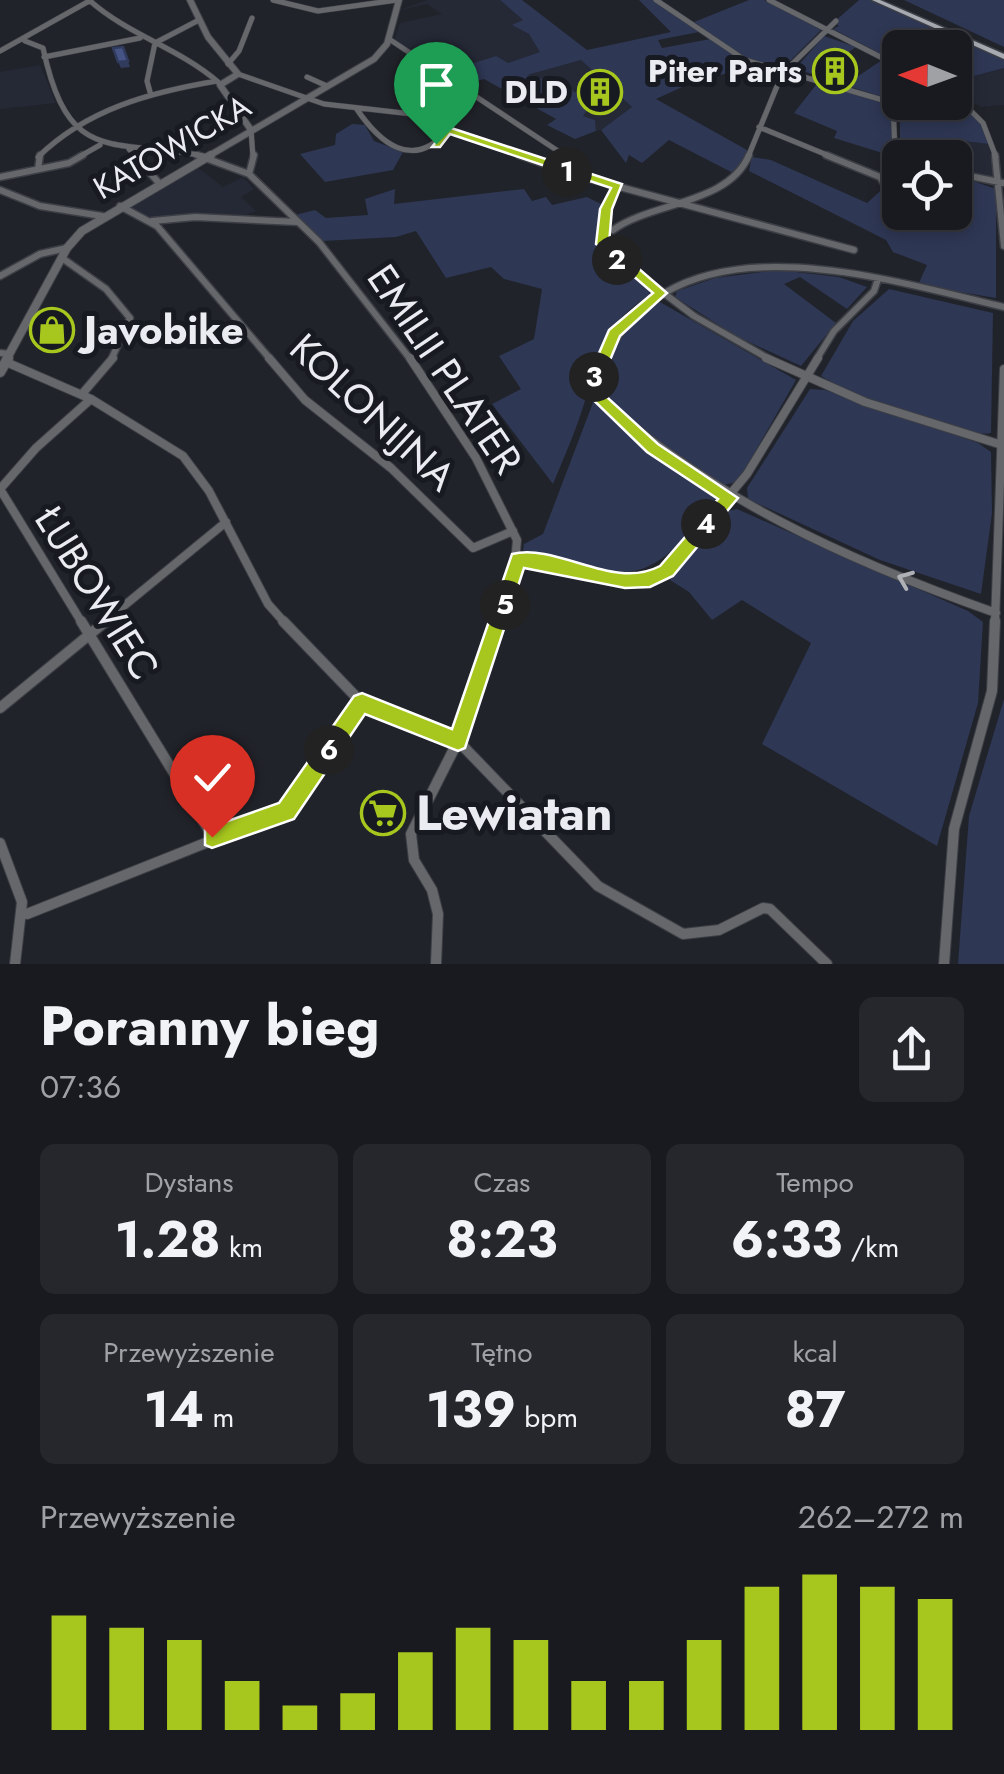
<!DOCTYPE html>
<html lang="pl">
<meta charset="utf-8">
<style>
:root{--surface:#191a20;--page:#26272d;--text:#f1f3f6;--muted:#9fa1a5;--line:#37383e;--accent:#a7c71e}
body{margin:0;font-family:Jost,sans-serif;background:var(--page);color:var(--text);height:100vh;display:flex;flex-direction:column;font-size:38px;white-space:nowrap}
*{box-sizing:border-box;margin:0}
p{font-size:32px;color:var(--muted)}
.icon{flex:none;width:55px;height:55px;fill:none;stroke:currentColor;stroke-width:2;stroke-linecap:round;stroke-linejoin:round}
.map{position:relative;height:964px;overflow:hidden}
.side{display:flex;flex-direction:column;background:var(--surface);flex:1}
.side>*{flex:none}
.needle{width:65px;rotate:271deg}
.buttons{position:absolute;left:882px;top:30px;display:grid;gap:20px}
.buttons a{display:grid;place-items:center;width:90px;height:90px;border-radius:15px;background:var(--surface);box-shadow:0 5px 15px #0003,0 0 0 2px var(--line);font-size:50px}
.pin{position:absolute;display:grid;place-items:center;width:85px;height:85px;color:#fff;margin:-102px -42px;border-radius:50% 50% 50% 0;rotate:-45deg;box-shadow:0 0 10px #0007}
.pin .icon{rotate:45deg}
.km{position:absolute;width:50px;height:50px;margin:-25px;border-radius:50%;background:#222;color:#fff;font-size:28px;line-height:50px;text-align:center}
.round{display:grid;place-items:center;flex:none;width:105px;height:105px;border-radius:15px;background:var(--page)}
.overview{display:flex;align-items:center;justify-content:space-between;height:170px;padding:0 40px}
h1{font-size:55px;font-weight:700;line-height:75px}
.stats{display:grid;grid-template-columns:repeat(3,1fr);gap:15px;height:170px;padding:10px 40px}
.stats div{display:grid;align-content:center;border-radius:15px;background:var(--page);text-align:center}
.stats b{font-size:50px;font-weight:700}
.stats small{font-size:28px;font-weight:400}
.stats p{font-size:28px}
.chart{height:280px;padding:20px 40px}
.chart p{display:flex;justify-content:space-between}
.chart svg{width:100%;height:180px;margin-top:10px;stroke:var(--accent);stroke-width:6}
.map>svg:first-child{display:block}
</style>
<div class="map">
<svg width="1004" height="964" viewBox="0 0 1004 964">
<rect width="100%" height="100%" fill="#21232a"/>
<path fill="#252936" d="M428 0H500L524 21 513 25 529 34 541 52 508 63 435 65 394 41 400 23 442 14 427 4 396 11Z
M581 60 632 107 601 130 596 131 595 120 582 116 590 103 560 83 525 75Z
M40 65 56 103 0 109V72Z
M1004 68V105L981 107 955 92V81Z
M946 139 989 144 994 177 955 170V158L949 157Z
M197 167 223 187 243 177 254 189 241 197 256 211 243 216 198 214 151 220 128 207Z"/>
<path fill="#2e3754" d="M500 0H522L587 50 671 32 639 0H654L699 32 658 40 662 48 710 39 744 62 764 67 702 78 656 99 747 150 735 174 669 140 642 163 629 155 626 163 601 130 632 107 581 60 527 75 561 83 591 103 583 116 595 120 596 131 575 139 547 125 556 119 484 79 465 84 435 65 462 56 474 63 496 56 508 63 540 52 529 34 512 25 523 20Z
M749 0H764L821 30 787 64C752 71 720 41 694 22Z
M859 0H870L1004 59V68L955 81V48H900V64L833 29 839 26 834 22Z
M904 0H1004V47Z
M824 36 856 47 816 75 795 69Z
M882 60 900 69V102H955V98L982 118 989 144 946 139 949 157 906 156 900 150V103L845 85Z
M819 81 889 103 893 107 892 156 834 138 837 131 794 113Z
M352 124 365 125 374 141 403 152 393 170 325 182 300 154 335 145 336 134Z
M892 156 900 159V212H955V175L996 189V298L918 285 927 265 893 252 886 240 749 171 752 157 771 160 867 203 886 186Z
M395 189 394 204 524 189 532 201 546 197 552 205 587 197 603 205C590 257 612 260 650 288L649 295C595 333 602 350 584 404 576 431 564 457 553 484L492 404 521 389 499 356 534 339 542 289 504 279 491 267 446 278 416 231 396 237 323 241 295 215 315 210 326 218 368 215 365 199Z
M778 270 839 277 867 287 847 309 800 277 784 284 836 323 801 366 736 336 675 297 677 291 715 278Z
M889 289 993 313 991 433C964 439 846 393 821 376L853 321Z
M660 302 796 380 744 471 736 482 720 486 635 426 601 392C596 358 632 318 660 302Z
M810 389 825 390 978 443 991 452 992 513 981 594 880 560 748 499 747 488Z
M594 400 650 451 715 497V505C643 589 635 579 532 558L523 550 524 544 543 534Z
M737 509 968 611 983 622 978 703 937 846 762 744 811 643 742 600 712 620 689 592 670 580 728 511Z
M1004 699V964H958L969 816Z"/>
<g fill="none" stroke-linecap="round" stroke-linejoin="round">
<defs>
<path id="minor-far3" d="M89 0C128 35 179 48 218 82
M273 0 318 11 397 0
M656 0 745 60 893 103 895 153 901 157
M769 0 900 67
M389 39 567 157
M25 41 43 48C69 168 111 137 209 157
M0 51 91 0
M44 57 140 38
M228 64 239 51 252 18
M238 74 324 104 421 115 448 130 526 157
M307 77 327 86
M150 92 147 81 155 43 199 20
M955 95 983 123 996 157
M356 108C379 142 412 172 448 130
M759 127 832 157
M251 130 253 157
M129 149 136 157
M38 157C87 109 151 92 217 81
M79 157 100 145
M748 157 782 74 836 21"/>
<path id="minor-far2" d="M134 155 159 183
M197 155 249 174
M254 155 249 174 319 242 411 360
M519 155 579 176 854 250
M564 155 580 168 579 176
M826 155 880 177 890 193
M898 155 902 158
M995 155 1004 246
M38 169 40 155
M955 173 1004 183
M0 177 69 163 83 155
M618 186 606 209 603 244 608 251 694 316 771 360
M0 190 40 206 102 216
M120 206 157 226 271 360
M152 221 195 217 297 222
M613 230C652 202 729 204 749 155
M62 258 106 289 130 318 111 360
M0 276 40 254 67 248
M0 353 10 354
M604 360C675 212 881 278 1004 307
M816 360 834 331 874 291 878 279"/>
<path id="minor-far1" d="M269 358 305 400 391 468 473 548 513 531
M410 358 476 458 517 540 514 574 497 623
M606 358 590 390C709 498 846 560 996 613
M766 358 865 402 1002 445
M6 362 91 399 183 456 209 491 268 604 285 623
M82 394 113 358
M518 559C565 570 619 592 666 571L747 474 818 358
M82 623 0 489 36 448 91 399
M103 623 226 522
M995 623 1004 369"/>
<path id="minor" d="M81 621 213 837
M283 621 362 703 458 741 598 886 683 934 719 930 763 908 770 909 827 964
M0 708 106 621
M0 843 22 902 15 964
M27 914 286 811 362 703
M436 964 438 914 432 890 414 860 411 834 458 741 498 621
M944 964 954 829 992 691 995 621"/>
<path id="tertiary-far2" d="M190 0 208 37 238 74 220 85 251 130
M207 157 374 59 387 44 399 0"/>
<path id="tertiary-far1" d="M6 360 67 248 82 231 211 155"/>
<path id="tertiary" d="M0 372 8 358"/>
<path id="primary" d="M872 0H880L1004 54V59Z"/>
</defs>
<use href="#minor-far3" stroke="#3d3f46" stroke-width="6"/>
<use href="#minor-far2" stroke="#3d3f46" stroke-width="9"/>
<use href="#minor-far1" stroke="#3d3f46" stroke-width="10"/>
<use href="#minor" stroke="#3d3f46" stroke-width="12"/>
<use href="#tertiary-far2" stroke="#3d3f46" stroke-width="8"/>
<use href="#tertiary-far1" stroke="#3d3f46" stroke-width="10"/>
<use href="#tertiary" stroke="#3d3f46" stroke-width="12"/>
<use href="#primary" stroke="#3d3f46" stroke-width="3"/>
<use href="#minor-far3" stroke="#65676b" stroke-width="5"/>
<use href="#minor-far2" stroke="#65676b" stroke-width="6"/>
<use href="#minor-far1" stroke="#65676b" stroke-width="8"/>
<use href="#minor" stroke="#65676b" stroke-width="10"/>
<use href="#tertiary-far2" stroke="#65676b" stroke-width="6"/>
<use href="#tertiary-far1" stroke="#65676b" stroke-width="8"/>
<use href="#tertiary" stroke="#65676b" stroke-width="10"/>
<use href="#primary" fill="#a8aab2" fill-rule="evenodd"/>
</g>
<path fill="#3c4872" d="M852 61 850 67 836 80 821 75 822 69Z
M397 799 398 823 367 825 366 823Z"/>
<path fill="#313b5d" d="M128 61 130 67 121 68 118 62Z
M852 61 850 67 836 80 838 73Z"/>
<path fill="#465485" stroke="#313b5d" stroke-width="2.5" d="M123 47 128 61 118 62 113 48Z
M837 56 852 61 838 73 822 69Z
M397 799V821L366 823 367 801Z"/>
<defs><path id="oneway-chevron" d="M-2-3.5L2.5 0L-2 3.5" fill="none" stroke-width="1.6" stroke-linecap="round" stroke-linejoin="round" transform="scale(2.5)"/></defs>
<use stroke="#aeb0b5" href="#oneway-chevron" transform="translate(905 579) rotate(-158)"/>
<path fill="#a7c71e" stroke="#fff" stroke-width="2.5" d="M448 127 622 184 612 209 609 243 667 293 620 336 598 389 658 444 738 498 673 576 650 587 625 588 524 568 465 748 458 751 365 714 294 819 212 848 205 845V829L279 803 354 696 362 693 452 729 512 554C559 543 613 591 660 566L718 499 647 452 583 390 609 330 653 293 596 244 600 209 611 188 450 134 440 147H432Z"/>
<defs>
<symbol id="building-ring" viewBox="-11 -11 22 22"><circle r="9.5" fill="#181a21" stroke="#a7c71e" stroke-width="1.5"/><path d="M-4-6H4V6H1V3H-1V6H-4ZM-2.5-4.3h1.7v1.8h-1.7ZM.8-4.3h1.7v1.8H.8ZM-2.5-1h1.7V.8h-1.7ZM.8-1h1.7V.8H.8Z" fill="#a7c71e"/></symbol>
<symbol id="shop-ring" viewBox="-11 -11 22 22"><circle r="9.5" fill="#181a21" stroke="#a7c71e" stroke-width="1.5"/><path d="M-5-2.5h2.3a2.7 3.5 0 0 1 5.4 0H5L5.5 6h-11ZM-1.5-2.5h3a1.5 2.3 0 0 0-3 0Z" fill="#a7c71e"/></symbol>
<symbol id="supermarket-ring" viewBox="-11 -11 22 22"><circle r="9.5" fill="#181a21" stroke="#a7c71e" stroke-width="1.5"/><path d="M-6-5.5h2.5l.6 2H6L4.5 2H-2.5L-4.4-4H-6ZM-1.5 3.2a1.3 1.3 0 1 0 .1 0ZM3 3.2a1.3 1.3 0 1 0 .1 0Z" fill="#a7c71e"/></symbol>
</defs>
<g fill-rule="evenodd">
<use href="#building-ring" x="810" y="46" width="50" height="50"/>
<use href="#building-ring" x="575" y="67" width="50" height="50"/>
<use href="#shop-ring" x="27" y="305" width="50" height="50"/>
<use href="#supermarket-ring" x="358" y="788" width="50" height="50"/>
</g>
<g text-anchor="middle" stroke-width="10" stroke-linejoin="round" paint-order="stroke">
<g font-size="32" font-weight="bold" fill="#eaecf1" stroke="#181a21" text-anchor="end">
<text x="802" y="82">Piter Parts</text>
<text x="568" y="103">DLD</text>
</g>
<g font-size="32" fill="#eaecf1" stroke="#181a21">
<text transform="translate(172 147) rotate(-30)" y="11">KATOWICKA</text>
</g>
<g font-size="40" font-weight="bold" fill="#eaecf1" stroke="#181a21" text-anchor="start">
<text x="84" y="344">Javobike</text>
</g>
<g font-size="40" fill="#eaecf1" stroke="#181a21">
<text transform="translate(445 369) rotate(56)" y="14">EMILII PLATER</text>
<text transform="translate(373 412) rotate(43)" y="14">KOLONIJNA</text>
<text transform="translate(97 593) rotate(58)" y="14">ŁUBOWIEC</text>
</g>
<g font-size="48" font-weight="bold" fill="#eaecf1" stroke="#181a21" text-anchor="start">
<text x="416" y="830">Lewiatan</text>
</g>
</g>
</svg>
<div class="buttons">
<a><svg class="needle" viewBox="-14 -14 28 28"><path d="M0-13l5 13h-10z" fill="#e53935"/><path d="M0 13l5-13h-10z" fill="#9fa1a5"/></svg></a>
<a><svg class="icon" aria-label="locate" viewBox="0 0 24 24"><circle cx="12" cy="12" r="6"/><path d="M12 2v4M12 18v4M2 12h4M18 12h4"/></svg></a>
</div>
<div class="pin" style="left:436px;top:144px;background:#1e9e55"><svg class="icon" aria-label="arrive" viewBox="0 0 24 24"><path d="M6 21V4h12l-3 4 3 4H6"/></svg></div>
<div class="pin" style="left:212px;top:837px;background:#d93025"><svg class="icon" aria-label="check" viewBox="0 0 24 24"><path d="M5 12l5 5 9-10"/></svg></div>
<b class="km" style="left:567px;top:172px">1</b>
<b class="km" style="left:617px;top:260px">2</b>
<b class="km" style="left:594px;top:377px">3</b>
<b class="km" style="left:706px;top:524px">4</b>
<b class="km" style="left:505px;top:605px">5</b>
<b class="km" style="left:329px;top:750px">6</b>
</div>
<section class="side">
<div class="overview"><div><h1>Poranny bieg</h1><p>07:36</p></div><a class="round"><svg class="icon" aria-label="share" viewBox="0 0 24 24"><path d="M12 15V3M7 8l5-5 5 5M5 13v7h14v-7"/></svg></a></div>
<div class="stats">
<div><p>Dystans</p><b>1.28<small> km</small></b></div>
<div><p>Czas</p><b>8:23</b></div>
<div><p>Tempo</p><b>6:33<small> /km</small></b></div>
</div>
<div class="stats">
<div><p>Przewyższenie</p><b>14<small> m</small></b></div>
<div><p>Tętno</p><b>139<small> bpm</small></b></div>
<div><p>kcal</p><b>87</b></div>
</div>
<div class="chart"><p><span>Przewyższenie</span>262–272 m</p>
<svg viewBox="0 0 160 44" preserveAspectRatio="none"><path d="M5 44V16M15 44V19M25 44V22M35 44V32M45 44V38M55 44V35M65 44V25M75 44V19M85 44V22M95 44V32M105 44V32M115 44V22M125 44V9M135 44V6M145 44V9M155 44V12"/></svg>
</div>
</section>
